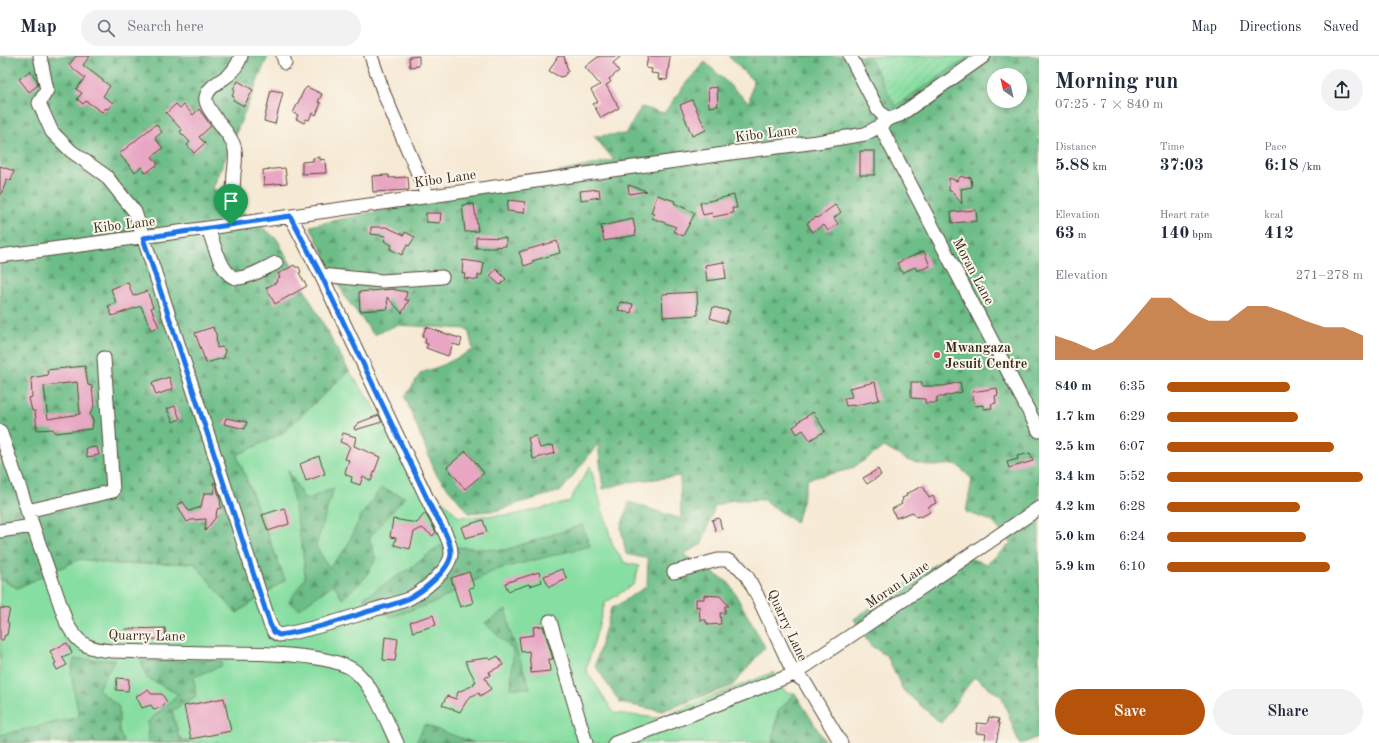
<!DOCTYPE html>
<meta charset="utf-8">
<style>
:root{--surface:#fff;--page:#f2f2f3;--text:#1f2937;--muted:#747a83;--line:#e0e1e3;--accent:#b45309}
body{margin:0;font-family:"Old Standard TT",serif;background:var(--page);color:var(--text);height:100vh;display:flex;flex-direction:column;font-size:15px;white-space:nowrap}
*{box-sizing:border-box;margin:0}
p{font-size:13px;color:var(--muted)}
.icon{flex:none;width:22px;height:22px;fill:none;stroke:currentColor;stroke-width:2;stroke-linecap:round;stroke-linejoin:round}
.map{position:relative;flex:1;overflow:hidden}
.sheet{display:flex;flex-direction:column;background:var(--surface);width:340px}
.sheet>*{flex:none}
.needle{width:26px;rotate:326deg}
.controls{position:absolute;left:987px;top:12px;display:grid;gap:8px}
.controls a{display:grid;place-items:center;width:40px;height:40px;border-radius:50%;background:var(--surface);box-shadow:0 2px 6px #0003;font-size:20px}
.pin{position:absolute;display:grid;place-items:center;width:34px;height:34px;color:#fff;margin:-41px -17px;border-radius:50% 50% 50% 0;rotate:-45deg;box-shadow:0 0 4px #0007}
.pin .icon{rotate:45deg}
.round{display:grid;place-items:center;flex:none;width:42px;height:42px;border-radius:21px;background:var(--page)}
.overview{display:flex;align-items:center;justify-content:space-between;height:68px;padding:0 16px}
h1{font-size:22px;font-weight:700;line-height:30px}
.stats{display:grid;grid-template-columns:repeat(3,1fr);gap:6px;height:68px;padding:4px 16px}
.stats div{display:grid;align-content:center}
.stats b{font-size:17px;font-weight:700}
.stats small{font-size:11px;font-weight:400}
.stats p{font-size:11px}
.chart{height:112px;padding:8px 16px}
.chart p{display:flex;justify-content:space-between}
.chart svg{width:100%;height:72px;margin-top:4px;fill:var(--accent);opacity:.7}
.action{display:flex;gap:8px;margin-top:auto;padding:8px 16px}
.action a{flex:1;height:46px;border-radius:24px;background:var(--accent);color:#fff;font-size:16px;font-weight:700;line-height:46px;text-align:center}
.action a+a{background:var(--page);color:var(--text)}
ul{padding:0 16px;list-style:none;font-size:13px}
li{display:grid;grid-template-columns:64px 48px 1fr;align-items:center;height:30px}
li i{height:10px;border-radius:5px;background:var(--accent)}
header{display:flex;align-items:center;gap:24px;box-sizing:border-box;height:56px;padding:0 20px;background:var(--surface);border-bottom:1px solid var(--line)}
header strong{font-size:19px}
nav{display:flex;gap:22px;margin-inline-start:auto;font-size:14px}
.search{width:280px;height:36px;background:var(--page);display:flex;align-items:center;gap:10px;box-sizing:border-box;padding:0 14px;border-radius:22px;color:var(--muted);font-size:15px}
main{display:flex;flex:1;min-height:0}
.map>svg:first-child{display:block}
</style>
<header>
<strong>Map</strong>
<div class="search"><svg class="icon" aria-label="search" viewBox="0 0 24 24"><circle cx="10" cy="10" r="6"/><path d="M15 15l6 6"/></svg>Search here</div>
<nav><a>Map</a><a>Directions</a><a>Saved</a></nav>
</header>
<main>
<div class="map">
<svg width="1039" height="687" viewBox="0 0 1039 687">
<defs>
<pattern id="forest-firs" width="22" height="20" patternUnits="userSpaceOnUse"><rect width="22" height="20" fill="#6dbd88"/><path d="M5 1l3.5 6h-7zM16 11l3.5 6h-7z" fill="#5b9a6f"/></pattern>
<pattern id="garden-furrows" width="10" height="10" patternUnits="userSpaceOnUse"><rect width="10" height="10" fill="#87dea2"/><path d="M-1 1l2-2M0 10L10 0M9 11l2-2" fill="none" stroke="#75bf8b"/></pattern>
</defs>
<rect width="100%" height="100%" fill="#fbf7ec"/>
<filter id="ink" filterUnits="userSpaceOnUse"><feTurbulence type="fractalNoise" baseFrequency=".025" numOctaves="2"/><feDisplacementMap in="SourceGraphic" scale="8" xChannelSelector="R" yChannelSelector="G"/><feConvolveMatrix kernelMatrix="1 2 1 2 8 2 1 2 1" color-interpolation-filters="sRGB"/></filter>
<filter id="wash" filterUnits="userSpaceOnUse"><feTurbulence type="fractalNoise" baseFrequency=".012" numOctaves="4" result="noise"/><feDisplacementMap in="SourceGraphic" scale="16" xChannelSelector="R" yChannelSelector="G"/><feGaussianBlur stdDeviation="0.9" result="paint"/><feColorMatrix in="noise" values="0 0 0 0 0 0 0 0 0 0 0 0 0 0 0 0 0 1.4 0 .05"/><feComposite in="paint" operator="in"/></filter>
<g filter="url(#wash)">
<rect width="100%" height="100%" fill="#f6ead5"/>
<path fill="#87dea2" stroke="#618460" d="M349 315 435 437 459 461 513 459 569 446 590 410 613 490 625 507 639 510 634 528 605 547 586 614 614 657 658 662 774 616 785 636 795 637 778 656 772 687H474L425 669 416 687H0V523L17 532 80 503 117 508 194 507 237 557 285 524 237 399 281 378Z"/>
<path fill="url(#forest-firs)" stroke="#547453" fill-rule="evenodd" d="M0 0H268L213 132 277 183 349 315 281 378 237 399 285 524 236 557 194 507 117 508 80 503 17 532 0 522Z
M728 0H1039V680L1024 687H1019L1002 641 974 621 941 667 903 634 887 600 870 589 854 563 889 539 952 497 987 508 1011 487 992 465 966 456 972 423 956 408 932 410 909 405 884 391 851 413 808 423 796 467 764 444H732L715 450 702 488 684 498 729 527 765 591 732 630 662 655 620 647 595 609 611 553 647 530 648 503 626 498 621 472 629 446 681 463 680 420 629 426 603 433 598 388 561 435 519 447 500 454 469 457 436 418 405 341 421 317 443 309 473 294 468 273 397 269 374 279 345 241 310 170 614 104 594 80 626 78 641 51 664 57 686 27 705 6 749 47 753 25ZM994 19H1020V45H994Z
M288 414 305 444 334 432 326 456 316 490 329 512 346 492 361 460 381 432 405 441 369 482 376 503 365 522 342 543 334 528 299 553 289 546 305 522 303 497Z
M582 469 590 490 499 513 487 518 436 546 391 561 363 542 415 509 439 490 505 494Z
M506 554 511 578 530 632H511L513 594 485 567Z
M74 603 115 604 98 633 119 651V675L124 687H0V679L79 661 71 618Z
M211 603 223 607 221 610 194 621 196 640 172 655 179 681 190 687H148V666L178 638 147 622 141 605H191Z
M795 637 826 687H772L778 656Z
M424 669H425L474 687H416Z"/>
<path fill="url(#garden-furrows)" stroke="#618460" d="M869 0H970L895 50Z"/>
<g id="blocks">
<path fill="#e8a6c2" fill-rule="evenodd" d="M76 0H90L83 9 110 30 103 40 113 47 108 53 106 52 102 56 86 45 83 48 77 43 82 37 76 33 85 22 69 9Z
M419 0V10L410 11 409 1Z
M558 0H564L568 15 564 20 560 21 549 15Z
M599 0H621L613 7 619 15 609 23 611 26 606 29 619 52 601 62 593 48 598 46 591 34 600 29 585 11Z
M648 0H670L667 24 658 23 659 18 651 17 652 13 646 12Z
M30 15 37 24 38 29 29 36 19 23Z
M238 25 253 34 244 50 233 44 234 41 232 40 235 34 233 33Z
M307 31 322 38 318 46 321 47 316 59 312 57 309 64 306 63 304 67 296 63 298 59 293 57 304 34Z
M717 31 718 50 709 51 708 32Z
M271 34 283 36 275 68 264 65Z
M692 44 706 74 692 80 680 49Z
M176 48 180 52 184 49 193 59 199 53 211 70 199 81 205 87 194 97 187 89 190 86 180 76 182 74 166 57Z
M156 68 162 76 155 82 163 92 152 101 158 108 146 117 141 111 135 116 119 98Z
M860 95H875V119H860Z
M320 101V104L325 103 326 117 302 118V106L313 105V102Z
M0 110 14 115 11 125 7 123 1 139H0Z
M285 112 287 127 264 129 263 114Z
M389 119V122L408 121 409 134 373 136 372 120Z
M961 120 965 122 971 121 972 131 961 133 962 148 951 135H949V122L957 125Z
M628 129 647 135 629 138Z
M599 133 600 141 581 144 580 135Z
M657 139 675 145 674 147 695 157 683 180 673 175 676 171 652 162 654 158 651 157Z
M734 139 737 152H732L733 157 713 161 712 157 703 159 700 147Z
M508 144 525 146 524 157 507 155Z
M474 148 478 175 465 176 462 149Z
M835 149 841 156 834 162 838 168 828 175 824 169 812 176 807 167 816 161 817 162Z
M976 154 977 165 952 167 951 156Z
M426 157H441L440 167 426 166Z
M633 163 636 179 604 185 601 170Z
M371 171H386L404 179 405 176 415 181 409 190 407 189 402 199 390 193 392 189 384 185 386 180 371 178Z
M476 181 506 182V190L495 191V192H476Z
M557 185 560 197 532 205 533 207 524 210 519 196Z
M924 195 930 210 917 215 915 211 902 217 897 207Z
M463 204 484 207 482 219H478V224L464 222 465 218 462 217Z
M724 206 726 222 707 225 705 209Z
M294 209 295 211H299L301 216 299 217 307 230 275 248 266 232 277 226 276 224 280 221 278 218Z
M496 213 506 223 500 229 490 220Z
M128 226 133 240 147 235 153 251 151 252 159 271 151 274 141 250 112 260 108 250 116 247 111 233Z
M392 233 407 236 405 244H409L402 257 387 241 388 253 360 255 359 236Z
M697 236 698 259 663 261 662 238Z
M620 246 633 248 631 257 618 254Z
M713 251 730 255 726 267 710 262Z
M213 271 214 275 216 277 217 292 222 291 225 294 224 302 206 307 195 277Z
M426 271 462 283 460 290 453 288 448 300 426 292 428 288 425 287 426 282 422 281Z
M85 310 88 329 92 330 94 350 90 358 93 365 92 373 55 377 53 373 37 374 35 355H32L29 342 32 341 31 322 48 319 47 314ZM77 326 80 358 48 363 44 330Z
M169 321 173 333 156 339 152 327Z
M875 326 879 344 853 350V349L846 350 844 342 852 341 849 332Z
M911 326H922V330H943L960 326 962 336 945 340V341H937V347H925V343L911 342Z
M997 332 998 339 995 340 996 347 991 348 992 352 983 353V349L975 350 972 336Z
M175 350 180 363 173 366 167 353Z
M813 356 825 375 810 384 803 374 797 378 793 371 799 367 798 366Z
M379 359 382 366 355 374 354 371 358 368V367Z
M226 362 247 366 245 373 224 368Z
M343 377 356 381 354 390 380 401 371 425 363 420 360 429 351 426 352 421 346 419 345 416 349 404 345 403 350 390 340 386Z
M536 380 540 392 553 389 555 397 533 403 528 382Z
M97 391 99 399 87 401 86 392Z
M466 395 484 417 465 433 447 411Z
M1030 397 1033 405 1009 412 1007 406 1018 403 1017 400Z
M319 400 325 418 306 425 300 408Z
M878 413 881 419 867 428 863 422Z
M215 426 220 443 221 452 217 453 216 461 205 475 206 463 191 464 187 466 177 449 183 446 189 455 201 451 204 437H215L213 427Z
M923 430 929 442 933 440 936 447 928 451 930 456 921 461 920 460 916 461 913 456 896 462 892 453 902 448 901 446 903 444 902 442 907 440 906 438Z
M284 452 287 459 289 468 268 475 262 459Z
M425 457 436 476 433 480 422 472 414 476 410 493 394 489 396 482 390 481 393 463 417 467Z
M719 462 722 474 716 476 712 464Z
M483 464 487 476 465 482 461 471Z
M562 513 567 523 549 531 544 520Z
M469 516 474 531 469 532 473 547 460 551 451 522Z
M539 516 542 526 530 530 529 528 508 535 505 527Z
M704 539 720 540 729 550H725V557H720L721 568 708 569V567H706V564H700L699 550 696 551V543H704Z
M0 552 10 553 7 566 9 567 7 579H5L3 584H0Z
M433 559 436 569 413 576 410 566Z
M543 570 553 603H549L550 615 531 617 529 595 521 596 519 581 534 579 533 571Z
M165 572 166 583 127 584 125 573Z
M385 581 398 583 395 605 383 604Z
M67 587 72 597 62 601 67 609 57 614 54 608 56 607 50 595Z
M498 600 503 609 489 616 490 619 485 622 491 633 480 640 479 637 469 641 460 656 442 649 447 640 456 643 458 636 474 629 473 627 476 626 465 605 488 602 490 604Z
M117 622 129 623 128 635 116 634Z
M148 634 151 638H162L167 646 163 648 164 650 154 654 151 649 142 652 136 640Z
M224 642 231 675 191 683 184 650Z
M989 661 999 663 998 667H1000L996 687H984L986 678 976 677 977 667 987 668Z"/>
</g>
</g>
<g filter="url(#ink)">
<use href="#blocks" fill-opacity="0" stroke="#574739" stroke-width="1"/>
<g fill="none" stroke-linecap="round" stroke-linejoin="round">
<defs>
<path id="minor" d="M40 0 47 34 39 47 52 76 71 95 106 120 135 156 270 568 274 576 279 579C311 574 343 564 373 554 385 550 397 548 408 543 422 536 450 514 451 498 452 485 438 464 432 453L321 219 291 161
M283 0 285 7
M371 0 384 38 428 141
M850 0 878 54 884 60 889 63
M880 70 1039 375
M231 169C232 152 233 134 234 117 235 109 237 98 234 90 230 75 203 53 206 41 209 29 224 24 232 16 236 11 239 6 241 0
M208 172C213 185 222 224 239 222 251 221 265 212 276 207
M0 200 208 172 731 97 817 86 865 78 880 70 889 63 900 59 984 0
M321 219 382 225 442 221
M0 375 67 568C79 589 88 593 112 595 144 596 175 596 207 597 240 597 332 595 356 616 375 633 386 664 397 687
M27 455 113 435 104 302
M0 475 32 470
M550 565 586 687
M615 687 677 664 794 618 756 537 747 520 739 511 727 504H718L674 516
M841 687 804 625 794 618 1039 452"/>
</defs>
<use href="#minor" stroke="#574739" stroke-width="15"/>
<use href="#minor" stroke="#fff" stroke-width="13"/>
</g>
</g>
<g fill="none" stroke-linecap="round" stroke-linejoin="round" filter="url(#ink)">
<defs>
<path id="route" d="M290 160 321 219 432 453C438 464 452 485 451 498 450 514 422 536 408 543 396 548 383 551 370 555 341 564 310 575 279 579L274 576 270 568 143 182Z"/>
</defs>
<use href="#route" stroke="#fff" stroke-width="8"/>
<use href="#route" stroke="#1a73e8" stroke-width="5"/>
</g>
<circle fill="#d1495b" stroke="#fbf7ec" stroke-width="1.5" cx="937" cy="299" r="4"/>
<g text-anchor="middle" stroke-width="4" stroke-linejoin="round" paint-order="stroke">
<g font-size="14" fill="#3b2a1e" stroke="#fbf7ec">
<text transform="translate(766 77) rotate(-7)" y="5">Kibo Lane</text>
<text transform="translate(445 122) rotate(-8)" y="5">Kibo Lane</text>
<text transform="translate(124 168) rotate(-7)" y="5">Kibo Lane</text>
<text transform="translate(974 215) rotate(62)" y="5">Moran Lane</text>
<text transform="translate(897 528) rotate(-34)" y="5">Moran Lane</text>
<text transform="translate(788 569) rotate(65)" y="5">Quarry Lane</text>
<text transform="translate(147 579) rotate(1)" y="5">Quarry Lane</text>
</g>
<g font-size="14" font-weight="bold" fill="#3b2a1e" stroke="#fbf7ec" text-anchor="start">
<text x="945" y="296">Mwangaza<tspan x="945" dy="16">Jesuit Centre</tspan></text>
</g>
</g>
</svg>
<div class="controls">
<a><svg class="needle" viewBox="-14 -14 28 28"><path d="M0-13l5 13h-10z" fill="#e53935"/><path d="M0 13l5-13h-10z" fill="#747a83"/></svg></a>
</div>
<div class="pin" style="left:231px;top:169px;background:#1e9e55"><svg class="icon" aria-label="arrive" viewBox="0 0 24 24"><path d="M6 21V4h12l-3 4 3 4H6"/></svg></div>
</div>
<section class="sheet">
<div class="overview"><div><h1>Morning run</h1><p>07:25 · 7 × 840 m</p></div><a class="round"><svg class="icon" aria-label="share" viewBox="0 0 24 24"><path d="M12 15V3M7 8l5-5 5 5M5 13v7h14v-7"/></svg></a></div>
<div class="stats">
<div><p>Distance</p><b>5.88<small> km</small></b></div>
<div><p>Time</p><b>37:03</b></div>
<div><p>Pace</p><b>6:18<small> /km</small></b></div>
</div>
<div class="stats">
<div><p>Elevation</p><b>63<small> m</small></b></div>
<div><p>Heart rate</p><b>140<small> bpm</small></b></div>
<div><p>kcal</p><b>412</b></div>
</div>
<div class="chart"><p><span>Elevation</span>271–278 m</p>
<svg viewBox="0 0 160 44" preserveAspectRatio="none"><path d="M0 44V29L10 33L20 38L30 33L40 20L50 6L60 6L70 15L80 20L90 20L100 11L110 11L120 15L130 20L140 24L150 24L160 29V44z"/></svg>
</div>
<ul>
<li><b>840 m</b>6:35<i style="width:63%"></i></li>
<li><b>1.7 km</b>6:29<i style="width:67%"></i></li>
<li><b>2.5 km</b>6:07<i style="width:85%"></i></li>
<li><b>3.4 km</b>5:52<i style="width:100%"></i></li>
<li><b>4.2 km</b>6:28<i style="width:68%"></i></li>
<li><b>5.0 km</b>6:24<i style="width:71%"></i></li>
<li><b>5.9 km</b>6:10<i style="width:83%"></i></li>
</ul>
<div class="action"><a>Save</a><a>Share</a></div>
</section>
</main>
